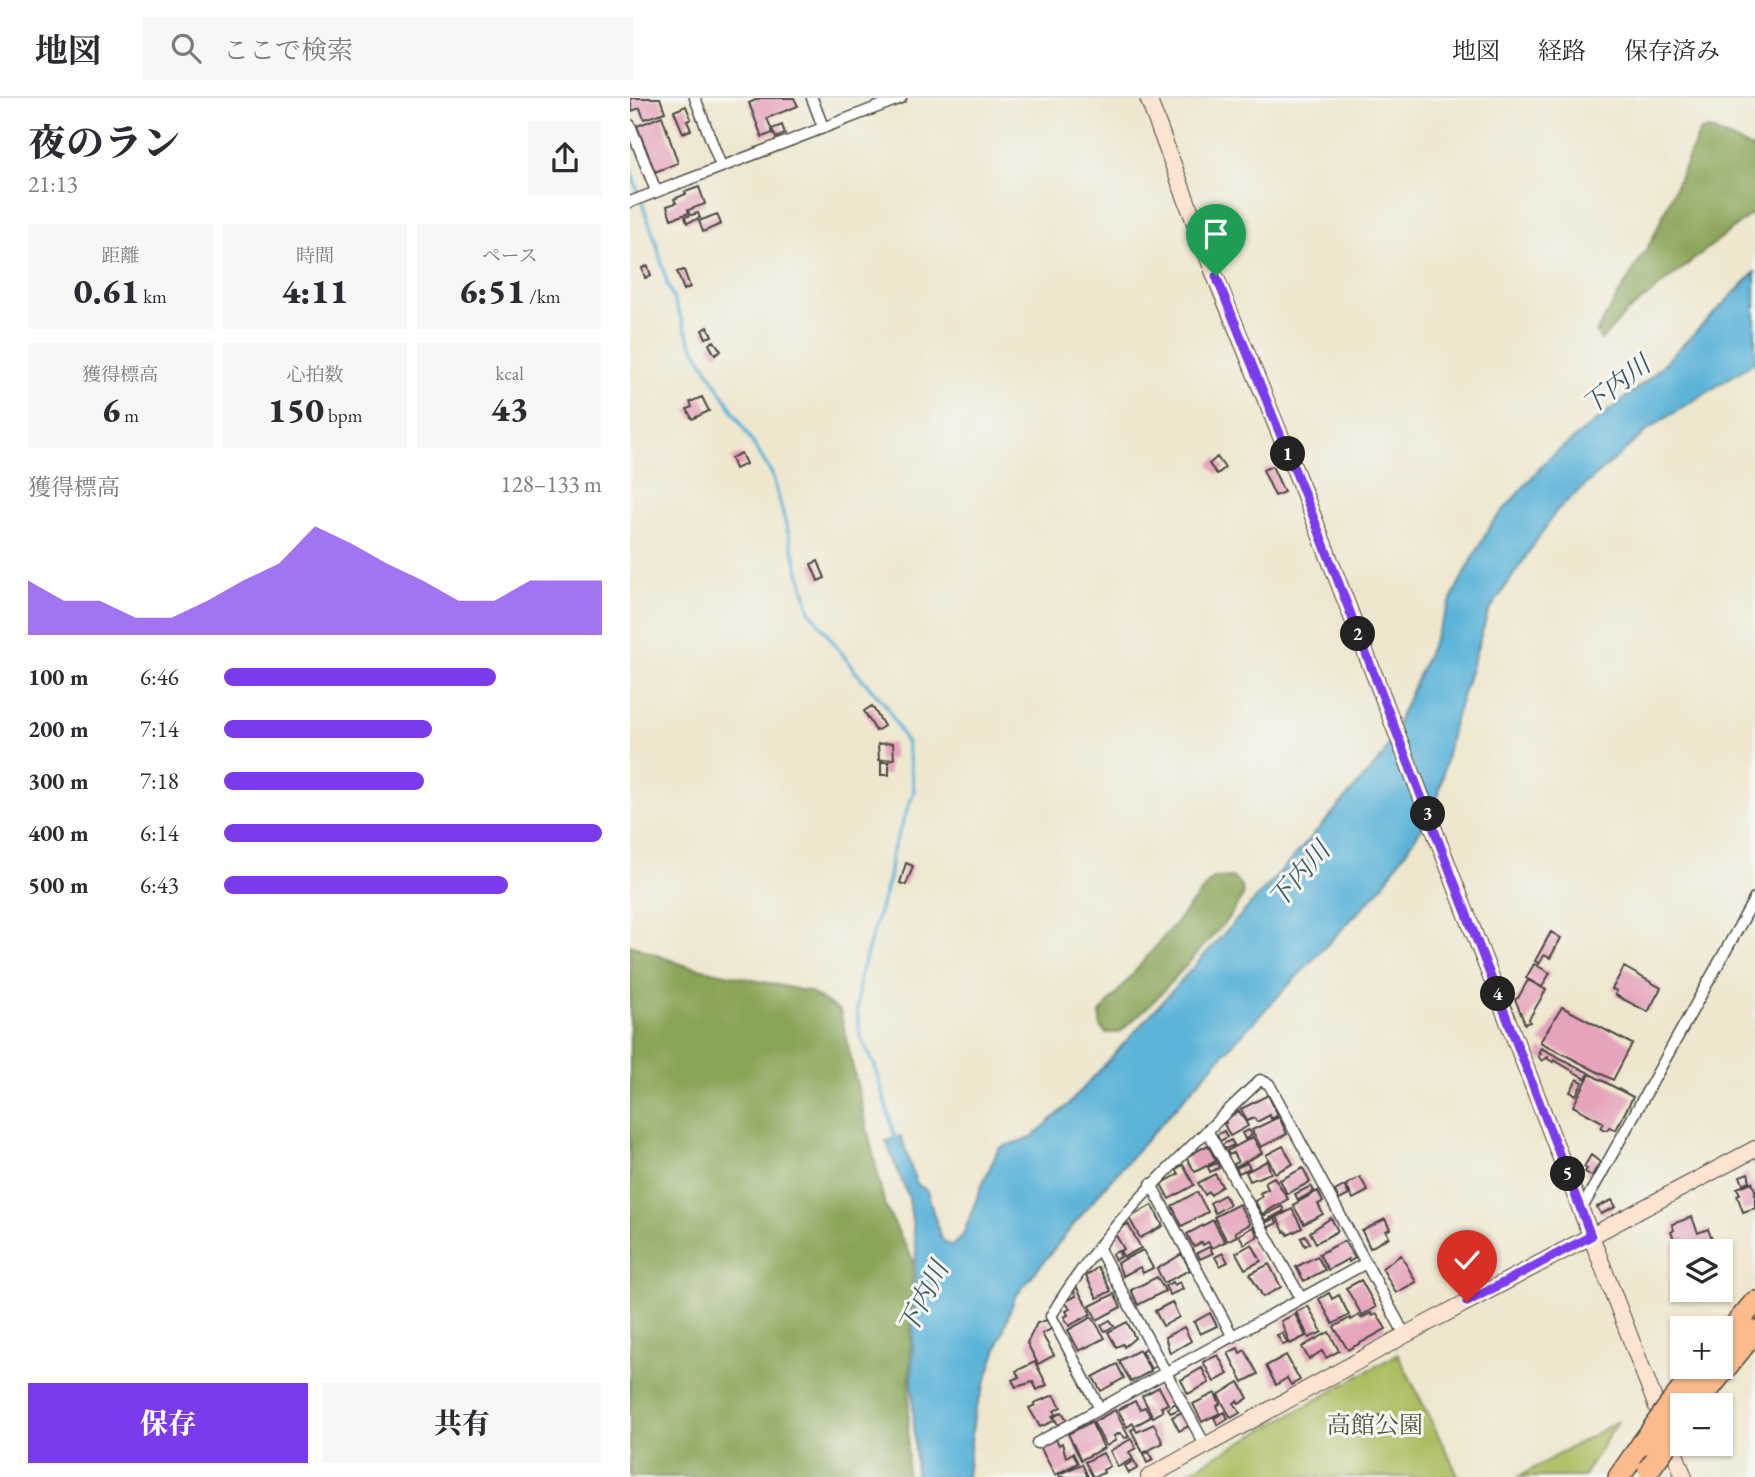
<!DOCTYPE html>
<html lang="ja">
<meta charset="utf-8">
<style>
:root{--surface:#fff;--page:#f7f7f7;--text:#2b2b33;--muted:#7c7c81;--line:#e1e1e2;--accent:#7c3aed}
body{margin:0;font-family:"EB Garamond","Noto Serif JP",serif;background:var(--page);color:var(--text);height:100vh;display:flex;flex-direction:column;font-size:26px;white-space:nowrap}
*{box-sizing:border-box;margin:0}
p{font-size:23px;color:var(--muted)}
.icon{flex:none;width:38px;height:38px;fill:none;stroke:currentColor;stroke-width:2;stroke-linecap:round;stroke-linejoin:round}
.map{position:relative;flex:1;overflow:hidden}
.side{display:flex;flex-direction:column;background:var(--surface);width:630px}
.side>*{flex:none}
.controls{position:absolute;left:1040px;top:1141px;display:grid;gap:14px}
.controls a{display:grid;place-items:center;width:63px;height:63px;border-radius:0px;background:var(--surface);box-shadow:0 2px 5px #0004;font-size:35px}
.pin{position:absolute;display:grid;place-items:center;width:60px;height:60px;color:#fff;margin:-72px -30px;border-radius:50% 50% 50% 0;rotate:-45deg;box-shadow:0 0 7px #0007}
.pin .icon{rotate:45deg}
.km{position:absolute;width:35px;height:35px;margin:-18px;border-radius:50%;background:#222;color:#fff;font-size:19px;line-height:35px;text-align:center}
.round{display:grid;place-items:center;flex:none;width:74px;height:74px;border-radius:0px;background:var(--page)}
.summary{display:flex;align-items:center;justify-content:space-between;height:119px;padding:0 28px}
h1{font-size:38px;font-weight:800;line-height:52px}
.metrics{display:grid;grid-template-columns:repeat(3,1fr);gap:10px;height:119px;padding:7px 28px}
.metrics div{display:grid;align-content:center;border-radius:0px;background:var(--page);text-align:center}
.metrics b{font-size:35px;font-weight:800}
.metrics small{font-size:19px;font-weight:400}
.metrics p{font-size:19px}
.chart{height:196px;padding:14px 28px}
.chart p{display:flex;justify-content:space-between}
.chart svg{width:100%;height:126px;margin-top:7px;fill:var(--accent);opacity:.7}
.primary-button{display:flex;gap:14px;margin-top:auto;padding:14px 28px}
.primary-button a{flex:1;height:80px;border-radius:0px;background:var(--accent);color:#fff;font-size:28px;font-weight:800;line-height:80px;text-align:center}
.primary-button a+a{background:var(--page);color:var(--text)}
ul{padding:0 28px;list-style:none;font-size:23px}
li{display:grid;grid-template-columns:112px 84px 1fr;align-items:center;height:52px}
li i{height:18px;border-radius:9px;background:var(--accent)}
header{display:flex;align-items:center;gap:42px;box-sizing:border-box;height:98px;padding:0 35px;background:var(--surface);border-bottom:2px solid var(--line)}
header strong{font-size:33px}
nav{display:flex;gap:38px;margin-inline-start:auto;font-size:24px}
.search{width:490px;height:63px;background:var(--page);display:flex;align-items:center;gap:18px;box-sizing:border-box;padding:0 24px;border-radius:0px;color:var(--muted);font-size:26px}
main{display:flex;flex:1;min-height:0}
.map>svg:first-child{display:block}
</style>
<header>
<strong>地図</strong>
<div class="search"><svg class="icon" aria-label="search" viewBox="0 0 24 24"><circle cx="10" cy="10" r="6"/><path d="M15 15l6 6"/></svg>ここで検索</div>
<nav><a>地図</a><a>経路</a><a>保存済み</a></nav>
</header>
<main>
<section class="side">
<div class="summary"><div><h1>夜のラン</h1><p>21:13</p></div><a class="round"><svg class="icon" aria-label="share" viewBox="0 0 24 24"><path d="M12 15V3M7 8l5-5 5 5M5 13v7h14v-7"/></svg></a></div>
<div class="metrics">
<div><p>距離</p><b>0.61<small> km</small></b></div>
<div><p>時間</p><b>4:11</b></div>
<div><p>ペース</p><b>6:51<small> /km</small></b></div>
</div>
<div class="metrics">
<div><p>獲得標高</p><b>6<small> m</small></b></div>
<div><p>心拍数</p><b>150<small> bpm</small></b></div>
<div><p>kcal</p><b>43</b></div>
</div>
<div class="chart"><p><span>獲得標高</span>128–133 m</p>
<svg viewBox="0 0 160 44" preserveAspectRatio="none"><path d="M0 44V25L10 32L20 32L30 38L40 38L50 32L60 25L70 19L80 6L90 12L100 19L110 25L120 32L130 32L140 25L150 25L160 25V44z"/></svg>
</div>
<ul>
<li><b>100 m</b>6:46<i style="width:72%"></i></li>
<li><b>200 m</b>7:14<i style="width:55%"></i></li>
<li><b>300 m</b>7:18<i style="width:53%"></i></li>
<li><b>400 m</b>6:14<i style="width:100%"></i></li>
<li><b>500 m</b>6:43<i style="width:75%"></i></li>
</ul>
<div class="primary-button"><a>保存</a><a>共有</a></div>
</section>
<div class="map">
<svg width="1125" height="1379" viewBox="0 0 1125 1379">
<rect width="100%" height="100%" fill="#f6f6f2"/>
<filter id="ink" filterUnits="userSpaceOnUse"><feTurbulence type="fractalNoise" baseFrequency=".0143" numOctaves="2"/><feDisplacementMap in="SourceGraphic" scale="14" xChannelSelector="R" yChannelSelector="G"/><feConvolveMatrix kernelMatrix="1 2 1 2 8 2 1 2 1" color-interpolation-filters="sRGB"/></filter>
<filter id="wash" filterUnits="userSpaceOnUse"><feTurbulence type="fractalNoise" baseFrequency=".00686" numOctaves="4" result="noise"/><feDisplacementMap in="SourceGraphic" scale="28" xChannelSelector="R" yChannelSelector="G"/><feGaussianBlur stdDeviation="1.57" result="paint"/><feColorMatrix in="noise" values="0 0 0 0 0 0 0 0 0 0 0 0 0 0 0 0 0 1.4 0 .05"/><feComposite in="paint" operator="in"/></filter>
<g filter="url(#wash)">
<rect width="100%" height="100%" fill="#eee7ce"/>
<path fill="#abbd61" stroke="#6b7446" stroke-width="2" d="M768 1256 829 1379H549Z
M988 1323 953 1379H888Z"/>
<path fill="#88a457" stroke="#5a6841" stroke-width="2" d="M1079 31 1125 52V113L995 216 971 242 966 234 1023 140 1070 33Z
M602 779 612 788 613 798 598 821 525 902 489 935H476L470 929V915L583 780Z
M0 847 54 867 180 894 210 913 255 1108 283 1162 277 1379H0Z"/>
<path fill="#5bb3d8" stroke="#436f82" stroke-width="2" d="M1125 174V264L1020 330 927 412 858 515 823 628 806 709 750 791 596 953 471 1093 385 1199 344 1317 337 1379H286L282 1281 286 1151 279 1101 256 1043 271 1038 286 1085 297 1093 311 1141 322 1148 333 1137 351 1089 369 1050 402 1039 438 1007 662 761 753 658 827 489 862 425 917 362 1020 280Z"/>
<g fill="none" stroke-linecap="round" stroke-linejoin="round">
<path stroke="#5bb3d8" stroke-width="3.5" d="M0 71 26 144 37 185 61 245 142 376 180 513 225 573 256 607 277 646 284 693 262 754 259 780 229 882 227 914 231 940 245 968 266 1043"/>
</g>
<g id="blocks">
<path fill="#e6a4bc" d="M0 0H30L35 14 14 21 10 10 2 13Z
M130 0H164L168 8 137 20 143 35 132 39 119 5Z
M56 8 61 21 57 23 61 32 53 35 44 13Z
M32 18 48 65 25 74 7 28Z
M152 27 155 36 146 40 142 31Z
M69 89 75 106 58 112 59 115 41 121 37 108 46 105 44 101 56 96 55 94Z
M68 115 70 120 57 125 55 119Z
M87 116 91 126 73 134 69 123Z
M18 168 21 178 15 180 12 170Z
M54 172 60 189 54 192 47 174Z
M78 229 82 238 76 240 72 232Z
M84 243 91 253 85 257 79 246Z
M72 299 79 313 62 321 57 311 62 309 60 304Z
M111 355 116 366 105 371 101 360Z
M587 359 595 370 587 376 579 366Z
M642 368 654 394 645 398 633 372Z
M188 463 195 480 188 483 181 466Z
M242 608 254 628 246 633 234 613Z
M263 645 264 661 249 662 248 646Z
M251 664H259V677H251Z
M276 765 283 768 276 787 270 785Z
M921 834 931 840 920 860 914 857 909 866 905 863Z
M904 866 920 875 912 889 896 880Z
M994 869 1031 890 1018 914 985 897 987 893 982 891Z
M898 882 916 892 899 921 900 924 895 926 885 901 888 900Z
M932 909 1002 946 983 982 910 944Z
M911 950 959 975 956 981 924 962 923 964 918 961V959L912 963 908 958 911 956 908 955Z
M960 976 1003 999 986 1032 979 1029 977 1032 971 1030 974 1025 943 1008Z
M947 981 953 984 946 997 940 994Z
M638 997 648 1017 641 1021 640 1017 627 1024 624 1020 617 1023 611 1011Z
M609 1013 618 1028 600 1038 594 1026 596 1025 595 1022Z
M649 1019 657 1036 631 1049 622 1032Z
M619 1032 622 1037 615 1041 612 1035Z
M594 1033 597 1039 590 1043 587 1037Z
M623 1039 632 1055 605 1069 604 1066 608 1064 603 1055 599 1057 597 1053Z
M601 1042 604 1047 595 1051 592 1047Z
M578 1047 586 1063 565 1074 556 1059Z
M653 1048 663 1066 645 1075 636 1057Z
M961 1057 970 1064 962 1078 955 1074 957 1071 954 1069Z
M637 1063 641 1075 620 1083 616 1074Z
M587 1065 589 1070 580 1074 578 1069Z
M617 1065 620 1070 609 1075 606 1070Z
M553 1067 564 1087 539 1101 531 1086 549 1076 546 1071Z
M673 1070 680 1084 657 1096 650 1082Z
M1118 1075 1120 1083 1113 1086 1110 1078Z
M585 1076 592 1088 581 1097 579 1094 575 1097 568 1085Z
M644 1079 658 1101 632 1116 625 1103 632 1099 630 1095 638 1091 635 1084Z
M730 1079 738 1093 723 1101 716 1087Z
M1122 1084 1125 1092V1110L1113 1114 1107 1097 1110 1096 1107 1090Z
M681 1088 684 1093 668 1102 665 1096Z
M714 1088 719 1097 709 1102 705 1093Z
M688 1093 693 1104 688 1106 693 1116 674 1126 663 1107Z
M567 1094 578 1114 552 1128 542 1108Z
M594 1097 600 1106 585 1115 580 1105Z
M982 1102 986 1109 971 1116 967 1109Z
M609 1106 620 1126 605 1134 607 1138 597 1143 584 1119Z
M522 1107 533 1128 510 1140 499 1120Z
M652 1108 654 1113 635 1123 633 1118Z
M662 1111 672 1130 658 1137 656 1133 654 1134 647 1119Z
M1062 1119 1068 1135 1078 1131 1085 1150 1075 1153H1053L1048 1140 1044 1141 1041 1134 1044 1132 1042 1126Z
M645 1120 647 1125 637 1130 635 1125Z
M701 1120 708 1133 686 1145 680 1134Z
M755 1121 760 1131 756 1133 759 1139 740 1150 732 1133Z
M583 1122 595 1144 582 1150 578 1144 573 1147 572 1144 564 1149 557 1136Z
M498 1126 511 1150 494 1159 490 1153 494 1151 484 1134Z
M623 1129 628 1138 614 1146 609 1137Z
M675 1137 680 1145 675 1148 671 1140Z
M714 1143 725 1160 719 1164 718 1161 698 1172 689 1156Z
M622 1146 631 1163 615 1171 606 1155Z
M579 1149 583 1155 570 1161 567 1155Z
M513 1152 523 1170 513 1175 510 1169 493 1178 487 1165Z
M488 1153 491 1159 485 1162 482 1156Z
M593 1155 598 1164 590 1168 585 1159Z
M552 1156 560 1172 534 1185 527 1171Z
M771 1157 786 1184 766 1195 752 1170Z
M687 1158 695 1172 674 1183 666 1169Z
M639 1166 651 1189 633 1199 620 1176Z
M468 1169 481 1193 467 1200 456 1178Z
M527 1179 535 1193 508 1207 501 1192Z
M731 1182 746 1209 732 1217 716 1190Z
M543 1184 544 1187 550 1184 553 1191 540 1197 535 1188Z
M446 1188 461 1216 439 1228 434 1219 438 1217 436 1213 440 1211 435 1204 446 1198 444 1193Z
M699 1195 702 1201 709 1197 719 1217 703 1226 689 1201Z
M484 1196 491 1209 467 1222 460 1208Z
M542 1204 549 1219 533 1228 525 1213Z
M678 1208 692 1234 679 1240 666 1214Z
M580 1215 587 1228 570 1236 564 1224Z
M741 1215 742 1218 747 1216 756 1231 718 1252 704 1229 720 1220 721 1222 729 1217 731 1220Z
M665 1216 676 1238 660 1246 651 1223Z
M462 1219 475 1240 449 1253 438 1232Z
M417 1222 421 1231 412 1236 424 1257 408 1266 397 1245 407 1225Z
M480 1222 484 1228 475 1233 471 1227Z
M497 1224 505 1240 494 1249 493 1246 486 1249 478 1234Z
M554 1229 561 1243 540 1255 535 1239Z
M699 1234 709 1253 696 1260 692 1253 679 1261 672 1249Z
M652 1235 658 1245 653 1247 647 1237Z
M516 1250 526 1268 521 1271 511 1253Z
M608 1250 610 1255 615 1252 628 1276 613 1284 598 1255Z
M509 1252 521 1273 501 1284 489 1263Z
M588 1257 598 1276 584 1284 573 1264Z
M656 1257 670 1282 661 1287 657 1280 646 1287 636 1268Z
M405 1264 417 1287 407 1292 403 1284 386 1289 382 1282 389 1279 386 1273Z
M487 1266 494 1280 471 1293 463 1279Z
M572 1270 579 1285 558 1296 551 1282Z
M609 1284 618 1300 609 1306 607 1303 604 1305 610 1315 601 1320 588 1297Z
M529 1289 538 1306 531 1309 533 1313 523 1319 512 1298Z
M585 1295 590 1306 587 1308 590 1315 572 1324 563 1306Z
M424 1297 431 1309 424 1313 426 1316 422 1318 424 1323 410 1329 399 1310 405 1307 404 1305Z
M505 1303 510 1311 515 1309 521 1319 504 1328 503 1325 497 1329 488 1312Z
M546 1305 549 1311 541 1315 538 1310Z
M485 1312 499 1339 495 1340 490 1335 484 1338 486 1342 476 1348 463 1324Z
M432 1314 437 1322 428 1327 424 1319Z
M552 1314 559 1328 549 1333 542 1319Z
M595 1314 598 1321 588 1327 584 1320Z
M751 1317 754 1323 748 1327 745 1320Z
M461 1324 474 1350 451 1362 438 1336Z
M524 1326 533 1345 513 1355 501 1332 505 1330 507 1334Z
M426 1341 429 1347 432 1345 436 1359 443 1355 448 1365 425 1377 410 1349Z
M501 1341 506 1350 499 1354 503 1361 488 1369 480 1353Z
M518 1354 523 1362 517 1365 513 1356Z
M473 1355 480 1368 473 1372 474 1375 463 1379 455 1364Z
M504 1363 508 1370 499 1375 495 1368Z
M452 1366 458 1379H430L429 1376Z"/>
</g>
</g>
<g filter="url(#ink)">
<use href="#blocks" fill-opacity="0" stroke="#484743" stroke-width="2"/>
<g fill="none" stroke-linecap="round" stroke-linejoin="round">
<defs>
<path id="street" d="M65 0 91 68
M182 0 193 29
M0 27 26 93
M0 104 271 0
M577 1032 671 1200
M521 1086 603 1239
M951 1112 1125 800
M468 1149 575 1347
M470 1311 421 1218C476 1125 553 1056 630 982L639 986 775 1237
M407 1345 736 1165"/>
<path id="secondary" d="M518 0 585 178 674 395 1054 1379
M519 1379 775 1237 1125 1051"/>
<path id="highway" d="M1090 1245 1125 1204
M1042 1304 1070 1269
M1066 1307 1125 1233
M989 1379 1012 1346"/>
</defs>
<use href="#street" stroke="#484743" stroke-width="13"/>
<use href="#secondary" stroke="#484743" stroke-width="18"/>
<use href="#highway" stroke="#484743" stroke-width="24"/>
<use href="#street" stroke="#fff" stroke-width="10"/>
<use href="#secondary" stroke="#fde4d1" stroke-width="16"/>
<use href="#highway" stroke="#fbbb8c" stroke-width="21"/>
<defs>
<path id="highway-bridge" d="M1012 1346 1042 1304
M1019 1371 1050 1328"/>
</defs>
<use href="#highway-bridge" stroke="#484743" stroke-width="24" stroke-linecap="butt"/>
<use href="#highway-bridge" stroke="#fbbb8c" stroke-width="21"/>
</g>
</g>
<g fill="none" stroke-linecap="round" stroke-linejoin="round" filter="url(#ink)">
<defs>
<path id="route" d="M586 178 674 395 961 1138 837 1204"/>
</defs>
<use href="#route" stroke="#fff" stroke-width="14"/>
<use href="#route" stroke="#7c3aed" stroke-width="9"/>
</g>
<g text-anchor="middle" stroke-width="6" stroke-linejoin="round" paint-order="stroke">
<g font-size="24" fill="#51573b" stroke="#f6f6f2">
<text x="745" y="1335">高館公園</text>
</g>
<g font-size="26" font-style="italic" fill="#3c5b68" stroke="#f6f6f2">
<text transform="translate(986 287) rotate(-38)" y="9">下内川</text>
<text transform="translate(669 777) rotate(-49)" y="9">下内川</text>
<text transform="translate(293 1200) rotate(-63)" y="9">下内川</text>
</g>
</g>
</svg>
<div class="controls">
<a><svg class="icon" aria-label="layers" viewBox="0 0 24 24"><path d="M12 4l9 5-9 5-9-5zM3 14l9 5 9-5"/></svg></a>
<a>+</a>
<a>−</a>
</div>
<div class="pin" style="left:586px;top:178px;background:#1e9e55"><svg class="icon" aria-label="arrive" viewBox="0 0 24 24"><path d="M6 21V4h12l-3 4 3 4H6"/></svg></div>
<div class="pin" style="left:837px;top:1204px;background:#d93025"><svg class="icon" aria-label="check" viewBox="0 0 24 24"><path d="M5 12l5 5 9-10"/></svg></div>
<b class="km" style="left:658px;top:356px">1</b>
<b class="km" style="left:728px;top:536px">2</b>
<b class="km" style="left:798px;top:716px">3</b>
<b class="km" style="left:868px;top:896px">4</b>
<b class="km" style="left:938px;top:1076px">5</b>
</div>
</main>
